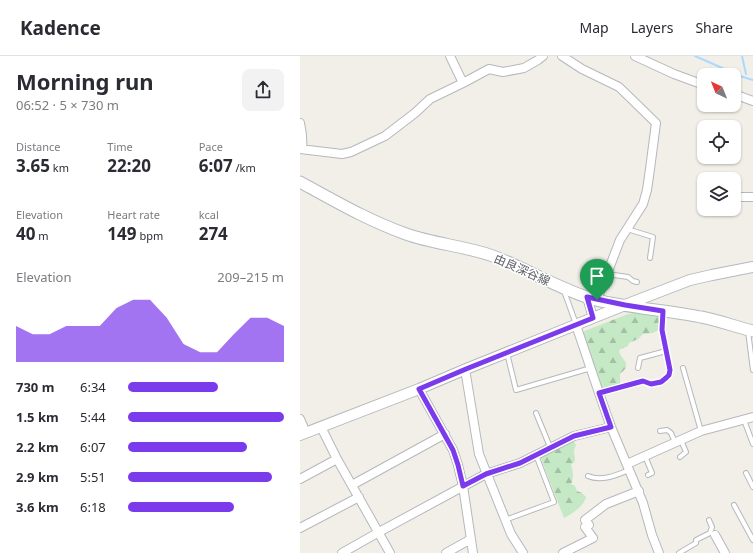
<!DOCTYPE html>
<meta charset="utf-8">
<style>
:root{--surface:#fff;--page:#f2f2f3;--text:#2b2b33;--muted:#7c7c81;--line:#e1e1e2;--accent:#7c3aed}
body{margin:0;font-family:"Noto Sans","Noto Sans JP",sans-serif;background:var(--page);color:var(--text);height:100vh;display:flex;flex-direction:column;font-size:15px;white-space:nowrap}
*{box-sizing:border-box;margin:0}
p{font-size:13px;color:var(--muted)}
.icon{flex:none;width:22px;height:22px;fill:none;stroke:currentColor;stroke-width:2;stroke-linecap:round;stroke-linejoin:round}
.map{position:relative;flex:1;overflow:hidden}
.sheet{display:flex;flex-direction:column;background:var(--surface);width:300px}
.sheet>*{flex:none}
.needle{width:26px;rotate:317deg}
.buttons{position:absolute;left:397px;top:12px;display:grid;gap:8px}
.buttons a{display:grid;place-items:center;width:44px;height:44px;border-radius:8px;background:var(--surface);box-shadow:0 1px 3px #0004;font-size:20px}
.pin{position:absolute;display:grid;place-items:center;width:34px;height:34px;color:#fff;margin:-41px -17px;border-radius:50% 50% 50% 0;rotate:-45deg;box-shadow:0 0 4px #0007}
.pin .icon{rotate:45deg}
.round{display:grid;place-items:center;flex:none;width:42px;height:42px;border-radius:8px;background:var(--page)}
.overview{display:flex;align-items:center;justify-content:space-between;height:68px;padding:0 16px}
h1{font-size:22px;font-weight:700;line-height:30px}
.metrics{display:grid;grid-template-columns:repeat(3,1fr);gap:6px;height:68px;padding:4px 16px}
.metrics div{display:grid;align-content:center}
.metrics b{font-size:17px;font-weight:700}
.metrics small{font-size:11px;font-weight:400}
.metrics p{font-size:11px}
.chart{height:112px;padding:8px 16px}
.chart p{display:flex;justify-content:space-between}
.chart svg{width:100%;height:72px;margin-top:4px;fill:var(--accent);opacity:.7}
ul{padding:0 16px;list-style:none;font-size:13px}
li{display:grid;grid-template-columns:64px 48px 1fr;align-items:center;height:30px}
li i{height:10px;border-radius:5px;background:var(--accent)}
header{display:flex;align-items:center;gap:24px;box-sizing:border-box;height:56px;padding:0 20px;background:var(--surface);border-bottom:1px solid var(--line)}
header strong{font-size:19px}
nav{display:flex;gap:22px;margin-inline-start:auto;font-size:14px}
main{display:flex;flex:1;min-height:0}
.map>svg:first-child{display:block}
</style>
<header>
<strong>Kadence</strong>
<nav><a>Map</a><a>Layers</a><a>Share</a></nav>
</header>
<main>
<section class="sheet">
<div class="overview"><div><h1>Morning run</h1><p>06:52 · 5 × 730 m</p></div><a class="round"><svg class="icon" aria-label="share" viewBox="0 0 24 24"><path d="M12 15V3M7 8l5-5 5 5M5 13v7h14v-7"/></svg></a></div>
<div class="metrics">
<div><p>Distance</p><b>3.65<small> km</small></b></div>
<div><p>Time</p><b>22:20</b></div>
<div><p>Pace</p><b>6:07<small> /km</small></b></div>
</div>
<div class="metrics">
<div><p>Elevation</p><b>40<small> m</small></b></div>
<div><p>Heart rate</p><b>149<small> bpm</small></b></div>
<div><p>kcal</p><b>274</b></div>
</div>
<div class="chart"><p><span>Elevation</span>209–215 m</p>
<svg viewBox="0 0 160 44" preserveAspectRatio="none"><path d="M0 44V22L10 27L20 27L30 22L40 22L50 22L60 11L70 6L80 6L90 17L100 33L110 38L120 38L130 27L140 17L150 17L160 22V44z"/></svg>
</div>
<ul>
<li><b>730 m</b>6:34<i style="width:58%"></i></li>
<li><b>1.5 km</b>5:44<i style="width:100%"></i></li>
<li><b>2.2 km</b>6:07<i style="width:76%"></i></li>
<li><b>2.9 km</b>5:51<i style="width:92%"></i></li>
<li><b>3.6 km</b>6:18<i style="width:68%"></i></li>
</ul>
</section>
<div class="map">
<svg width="453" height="497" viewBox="0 0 453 497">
<defs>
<pattern id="forest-firs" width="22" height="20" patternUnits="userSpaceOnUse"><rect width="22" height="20" fill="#c5e8c5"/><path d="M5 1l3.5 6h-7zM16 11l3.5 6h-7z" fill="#a3c0a4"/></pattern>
</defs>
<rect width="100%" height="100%" fill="#f1efe8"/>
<path fill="url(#forest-firs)" d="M335 257 358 260 361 267 360 273 353 277 343 278 338 283 329 287 328 290 319 294 320 298 326 307V312L320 318V329L300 333 282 276 328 258Z
M272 383 276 389 274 394 275 405 271 409C273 415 274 422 271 428L275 430 277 435 282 437 286 441C284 450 272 458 264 462L240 400Z"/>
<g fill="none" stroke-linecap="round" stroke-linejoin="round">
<path stroke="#aadaff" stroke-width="2" d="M395 0 443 21 453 24
M442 0 446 18"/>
<defs>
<path id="service" d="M327 173 353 181 350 202
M307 218 328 221 333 225 337 226
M264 235 276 268
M448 275 453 314
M207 297 216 334 291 312
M338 312 340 302 366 295
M383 312 401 375
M299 337 343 325 351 328 361 326 366 322 369 319 370 314 362 274 363 256
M236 357 250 391
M444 364 453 388
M360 375 367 374 371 377 375 386
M345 400 352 417 348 419
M380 401 386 396 381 384
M446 417 453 431
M288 420C301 426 317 419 329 414
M434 449 453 484
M205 464 254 446 236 399
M379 497 396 487V484L410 477 412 471 409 464"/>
<path id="minor" d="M150 0 163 27
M262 0 282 13 319 31 356 67 350 113 347 134 343 148 320 184 297 244
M335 0 374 18 404 29
M434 38 453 45
M0 67C2 76 3 84 2 93
M0 93 42 98 51 96 85 80 115 57 130 43 163 27 189 13 203 16 224 12 238 4 243 0
M434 141H453
M287 241 293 262
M276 269 299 337 311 371 343 447 352 479 359 497
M165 313 179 398 211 478 223 497
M119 333 153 394 158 409 163 430 173 497
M0 363 6 377
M21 371 37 403 90 497
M327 408 401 375 453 361
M0 423 37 403
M52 429 145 378
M0 472 59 441
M415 479 425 497
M42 497 79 476 186 418 220 407 274 380 311 371
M146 497 171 483
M263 497 293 482 285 471 289 469 285 464 306 448 339 435"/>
<path id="tertiary" d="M0 379 119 333 166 313 325 249 390 224 412 219 453 211"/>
<path id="secondary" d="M0 126C35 145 69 165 106 178 134 188 165 190 193 200 228 213 260 234 296 244 330 252 366 254 401 261 418 264 436 271 453 275"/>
</defs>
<use href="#service" stroke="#b5b8bc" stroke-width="6"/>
<use href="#minor" stroke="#b5b8bc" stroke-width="10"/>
<use href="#tertiary" stroke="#b5b8bc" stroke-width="12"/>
<use href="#secondary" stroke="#b6babf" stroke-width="13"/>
<use href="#service" stroke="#fff" stroke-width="4"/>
<use href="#minor" stroke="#fff" stroke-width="8"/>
<use href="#tertiary" stroke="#fff" stroke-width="10"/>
<use href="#secondary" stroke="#fff" stroke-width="11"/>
</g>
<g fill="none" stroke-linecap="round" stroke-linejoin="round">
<defs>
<path id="route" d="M287 241 325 249 363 255 362 274 370 314 369 319 366 322 361 326 351 328 343 325 299 337 311 371 274 380 220 407 186 418 163 430 158 409 153 394 119 333 166 313 293 262Z"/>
</defs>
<use href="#route" stroke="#fff" stroke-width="8"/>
<use href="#route" stroke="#7c3aed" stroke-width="5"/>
</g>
<g text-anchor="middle" stroke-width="3" stroke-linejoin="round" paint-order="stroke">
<g font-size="12" fill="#5f6368" stroke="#fff">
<text transform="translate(222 214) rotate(24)" y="4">由良深谷線</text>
</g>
</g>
</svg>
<div class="buttons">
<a><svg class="needle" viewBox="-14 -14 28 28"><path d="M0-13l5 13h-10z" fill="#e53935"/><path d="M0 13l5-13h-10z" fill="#7c7c81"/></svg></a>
<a><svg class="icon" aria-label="locate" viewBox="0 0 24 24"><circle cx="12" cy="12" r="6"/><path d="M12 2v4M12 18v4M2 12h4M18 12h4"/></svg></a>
<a><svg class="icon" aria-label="layers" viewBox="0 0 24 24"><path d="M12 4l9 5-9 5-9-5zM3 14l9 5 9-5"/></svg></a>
</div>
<div class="pin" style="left:297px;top:244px;background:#1e9e55"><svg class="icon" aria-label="arrive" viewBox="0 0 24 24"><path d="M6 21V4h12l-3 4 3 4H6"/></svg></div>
</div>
</main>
